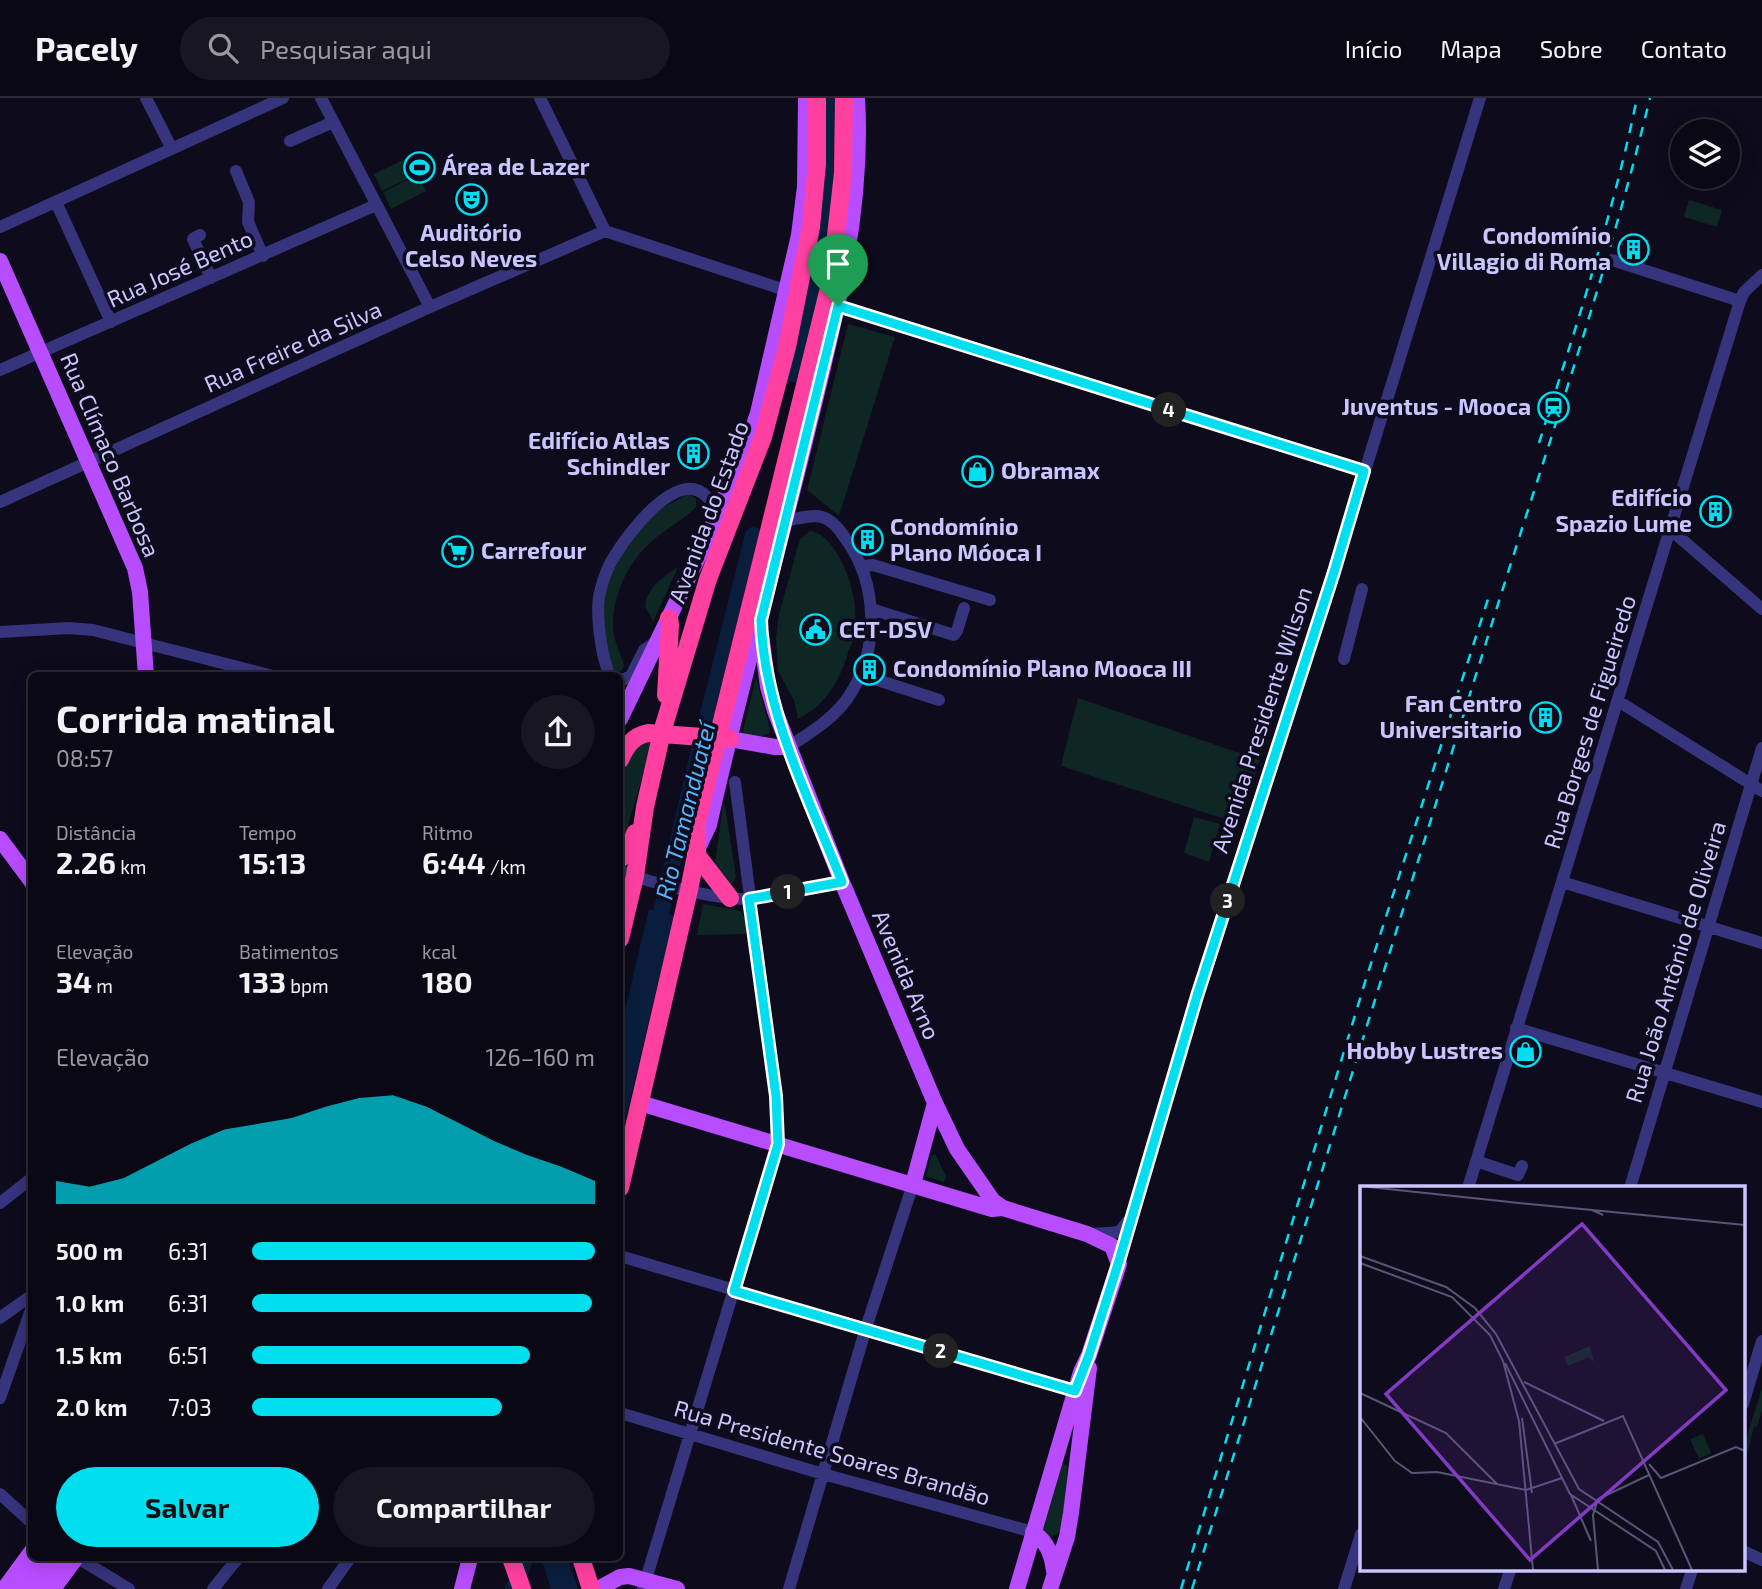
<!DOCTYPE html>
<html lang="pt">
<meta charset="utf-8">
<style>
:root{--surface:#0a0815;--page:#181622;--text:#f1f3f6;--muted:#999aa0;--line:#2a2934;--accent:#00def0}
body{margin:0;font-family:"Exo 2",sans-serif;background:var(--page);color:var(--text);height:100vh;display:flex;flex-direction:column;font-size:26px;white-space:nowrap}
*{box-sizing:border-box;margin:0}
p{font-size:23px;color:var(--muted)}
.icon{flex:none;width:38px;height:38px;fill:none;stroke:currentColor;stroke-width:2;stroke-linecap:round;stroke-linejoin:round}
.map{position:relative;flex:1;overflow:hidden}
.drawer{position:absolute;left:28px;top:574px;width:595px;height:889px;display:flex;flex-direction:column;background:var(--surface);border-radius:10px;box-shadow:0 4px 18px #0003,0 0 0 2px var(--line)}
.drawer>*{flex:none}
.tools{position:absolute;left:1670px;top:21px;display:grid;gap:14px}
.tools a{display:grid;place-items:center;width:70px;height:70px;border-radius:50%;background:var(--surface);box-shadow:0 4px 18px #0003,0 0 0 2px var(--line);font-size:35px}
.pin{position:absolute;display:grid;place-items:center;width:60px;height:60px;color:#fff;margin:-72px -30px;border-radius:50% 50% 50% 0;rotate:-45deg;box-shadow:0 0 7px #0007}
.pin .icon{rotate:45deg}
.km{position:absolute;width:35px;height:35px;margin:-18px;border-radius:50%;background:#222;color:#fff;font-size:19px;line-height:35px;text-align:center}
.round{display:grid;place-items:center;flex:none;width:74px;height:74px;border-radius:37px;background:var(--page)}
.headline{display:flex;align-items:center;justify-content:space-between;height:119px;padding:0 28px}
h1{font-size:38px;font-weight:700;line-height:52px}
.figures{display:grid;grid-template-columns:repeat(3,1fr);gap:10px;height:119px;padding:7px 28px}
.figures div{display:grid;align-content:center}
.figures b{font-size:30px;font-weight:700}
.figures small{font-size:19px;font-weight:400}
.figures p{font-size:19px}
.chart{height:196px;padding:14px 28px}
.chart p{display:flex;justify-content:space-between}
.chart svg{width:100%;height:126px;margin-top:7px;fill:var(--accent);opacity:.7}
.cta{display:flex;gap:14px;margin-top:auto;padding:14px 28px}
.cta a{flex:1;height:80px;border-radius:42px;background:var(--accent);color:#111;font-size:28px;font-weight:700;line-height:80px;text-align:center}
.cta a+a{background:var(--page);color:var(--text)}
ul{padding:0 28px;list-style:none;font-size:23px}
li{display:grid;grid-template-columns:112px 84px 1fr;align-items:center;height:52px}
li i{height:18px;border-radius:9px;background:var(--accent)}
header{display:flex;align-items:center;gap:42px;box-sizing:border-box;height:98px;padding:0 35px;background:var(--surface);border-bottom:2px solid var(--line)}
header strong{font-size:33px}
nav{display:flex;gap:38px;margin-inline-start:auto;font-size:24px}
.search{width:490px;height:63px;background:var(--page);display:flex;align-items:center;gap:18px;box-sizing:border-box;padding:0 24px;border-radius:38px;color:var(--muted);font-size:26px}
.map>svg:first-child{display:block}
</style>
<header>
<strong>Pacely</strong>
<div class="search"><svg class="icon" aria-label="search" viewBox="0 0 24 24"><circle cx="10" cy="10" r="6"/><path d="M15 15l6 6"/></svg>Pesquisar aqui</div>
<nav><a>Início</a><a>Mapa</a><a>Sobre</a><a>Contato</a></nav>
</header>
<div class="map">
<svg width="1762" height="1491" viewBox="0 0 1762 1491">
<rect width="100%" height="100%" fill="#0d0b1c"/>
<path fill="#0e2624" d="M409 59 417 76 382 93 374 76Z
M418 77 426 93 391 111 383 94Z
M1689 102 1722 112 1717 129 1684 119Z
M848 226 895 239 839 418 807 392Z
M688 396 696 400V409C682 424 664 431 649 446 627 466 612 500 613 530 614 543 620 554 624 567L621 573 614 576 609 562 601 511 604 492 619 458 655 414Z
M810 433C822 434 832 447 838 457 852 481 861 517 852 545 851 549 848 551 848 555 840 583 825 608 798 621L794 602 778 573 776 540 779 516 800 441Z
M678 469 653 524 645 508C648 488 663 479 678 469Z
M756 579 770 631 769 635C761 640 754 639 745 637L743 632Z
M1078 600 1260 662 1240 726 1061 668Z
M649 643 651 650 620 754V681L635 649Z
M725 707 736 779 733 785 727 787 714 772 723 708Z
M1194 719 1220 726 1209 764 1184 755Z
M703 806 741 813 746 822V836L697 837Z
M935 1056 946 1078 944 1084 926 1078 931 1058Z
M1762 1290V1312L1757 1329 1754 1328 1743 1374V1351Z
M1061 1365 1068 1368 1062 1433 1046 1441 1039 1437Z"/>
<path fill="#091d3c" d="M649 811 674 818 620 1044V933Z
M541 1460H568L578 1491H551Z"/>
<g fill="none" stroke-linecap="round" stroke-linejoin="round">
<path stroke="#091d3c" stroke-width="16" d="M794 276C800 250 809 224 814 198 827 133 833 65 831 0
M656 836 702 640 753 437
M513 1491 526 1460"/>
<path stroke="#36347c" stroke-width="12" d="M146 0 172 51
M321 0 430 209
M540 0 605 133 788 193
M290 43 333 24
M236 73 249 104 248 124 263 158
M56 104 111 224
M0 129 283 0
M200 137 193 141 211 180
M1612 162 1740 203
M838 208 1364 373
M0 272 376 107
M0 404 430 209 605 133
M785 423C796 421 812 416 822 419 832 422 840 432 845 440 879 486 880 554 847 601 832 622 809 635 789 649
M1671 432 1762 511
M862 468 873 467 990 502
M871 511 954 537 957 533 964 510
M0 534 69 530 93 532 273 578
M1344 561 1362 491
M859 576 939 602
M610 578C601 558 595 514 600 494 603 482 607 469 614 459 627 437 677 369 706 398 712 403 713 415 715 422
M620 583 631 578 644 552 656 544
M1618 603 1762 693
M620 773C650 785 714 801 746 801 773 801 815 789 842 784
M1562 784 1762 845
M1516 930 1762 1004
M1476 1063 1518 1077 1522 1068
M1468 1090 1740 203 1744 194 1762 177
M1630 1090 1762 650
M0 1105 32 1080
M1087 1136C1094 1135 1115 1136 1120 1133 1123 1130 1125 1126 1128 1123
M620 1158 1075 1293
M1119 1166 1197 897 1336 467 1480 0
M0 1220 32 1197
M0 1300 32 1209
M1743 1306 1762 1243
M620 1315 823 1376 1033 1434
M0 1396 32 1425
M1743 1453 1762 1462
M78 1460 129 1491
M213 1491 238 1460
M328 1491 350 1460
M643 1491 778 1046 776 998 735 684
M789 1491 866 1230 913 1086
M1344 1491 1361 1436
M1504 1491 1510 1472
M1686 1491 1692 1472"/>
<path stroke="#b84cff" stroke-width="16" d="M0 163 135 470 140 494 146 578
M761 536 768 589 775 613 842 784 935 1005 957 1051 993 1103 1003 1110
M620 621 703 449 747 347 758 315 799 137 805 89 806 0
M730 641 775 649H789
M0 741 32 784
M697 752 709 727C738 596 775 466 807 335 834 225 864 115 857 0
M640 1005 992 1111 1003 1110 1087 1136 1112 1148 1119 1166 1089 1257 1081 1274 1017 1491
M913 1086 935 1005
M1033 1434C1047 1444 1052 1456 1054 1473
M4 1491 32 1453
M21 1491 43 1460
M36 1491 59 1460
M53 1491 76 1460
M462 1491 470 1460
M598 1491 620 1479 629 1478 677 1491
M1050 1491 1067 1439 1071 1415 1089 1270"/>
<path stroke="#ff40a0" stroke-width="18" d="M666 597 670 527 669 520
M620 662C626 648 633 638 648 635L730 641
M696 756 730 800
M620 761 629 752 635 735
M620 841 635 778 645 709 662 634 708 481 763 339 787 249 811 129 817 66V0
M620 1090 689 792 697 752V724L831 182 843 75 844 0
M511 1460 522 1491
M581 1460 591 1491"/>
<path stroke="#00def0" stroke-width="2.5" stroke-dasharray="10 9" stroke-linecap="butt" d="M1539 345C1575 232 1613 117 1637 0
M1181 1491 1366 881 1489 498
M1192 1491C1290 1177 1387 862 1485 548 1541 366 1605 186 1650 0"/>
</g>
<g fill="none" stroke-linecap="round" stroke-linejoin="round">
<defs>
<path id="route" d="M838 208 1364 373 1334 474 1197 898 1118 1166 1089 1257 1075 1293 734 1193 778 1046 776 998 749 801 842 784C809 700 764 614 761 522Z"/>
</defs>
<use href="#route" stroke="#fff" stroke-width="14"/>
<use href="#route" stroke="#00def0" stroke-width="9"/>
</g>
<defs>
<symbol id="stadium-ring" viewBox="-11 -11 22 22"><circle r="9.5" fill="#0d0b1c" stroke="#00def0" stroke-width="1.5"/><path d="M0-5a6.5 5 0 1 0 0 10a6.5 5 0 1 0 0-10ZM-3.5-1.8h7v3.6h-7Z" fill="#00def0"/></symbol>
<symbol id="theatre-ring" viewBox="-11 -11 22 22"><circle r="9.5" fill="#0d0b1c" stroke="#00def0" stroke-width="1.5"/><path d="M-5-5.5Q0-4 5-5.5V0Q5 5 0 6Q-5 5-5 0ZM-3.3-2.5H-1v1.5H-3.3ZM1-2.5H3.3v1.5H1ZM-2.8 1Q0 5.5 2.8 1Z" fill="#00def0"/></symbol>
<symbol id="building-ring" viewBox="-11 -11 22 22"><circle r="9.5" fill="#0d0b1c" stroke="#00def0" stroke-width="1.5"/><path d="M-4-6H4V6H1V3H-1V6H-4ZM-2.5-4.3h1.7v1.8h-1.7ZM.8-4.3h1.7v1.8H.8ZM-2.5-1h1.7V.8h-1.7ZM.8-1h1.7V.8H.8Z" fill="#00def0"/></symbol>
<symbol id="station-ring" viewBox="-11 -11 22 22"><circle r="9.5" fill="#0d0b1c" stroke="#00def0" stroke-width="1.5"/><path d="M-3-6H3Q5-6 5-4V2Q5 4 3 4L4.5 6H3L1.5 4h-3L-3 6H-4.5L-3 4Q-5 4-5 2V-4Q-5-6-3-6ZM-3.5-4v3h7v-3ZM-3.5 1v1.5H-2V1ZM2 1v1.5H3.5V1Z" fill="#00def0"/></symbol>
<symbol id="shop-ring" viewBox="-11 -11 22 22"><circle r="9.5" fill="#0d0b1c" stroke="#00def0" stroke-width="1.5"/><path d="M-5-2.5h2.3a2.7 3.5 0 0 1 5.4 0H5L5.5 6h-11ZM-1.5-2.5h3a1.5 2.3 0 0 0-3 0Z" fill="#00def0"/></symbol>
<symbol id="supermarket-ring" viewBox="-11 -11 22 22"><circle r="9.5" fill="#0d0b1c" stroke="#00def0" stroke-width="1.5"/><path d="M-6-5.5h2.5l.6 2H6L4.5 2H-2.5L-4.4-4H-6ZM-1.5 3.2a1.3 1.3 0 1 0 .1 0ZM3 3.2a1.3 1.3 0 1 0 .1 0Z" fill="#00def0"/></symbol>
<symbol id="civic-ring" viewBox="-11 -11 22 22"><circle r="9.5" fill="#0d0b1c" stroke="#00def0" stroke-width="1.5"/><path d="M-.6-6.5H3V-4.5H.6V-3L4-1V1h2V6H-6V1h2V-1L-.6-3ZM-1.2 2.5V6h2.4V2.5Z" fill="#00def0"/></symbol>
</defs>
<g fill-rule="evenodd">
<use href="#stadium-ring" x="402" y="52" width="35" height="35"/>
<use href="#theatre-ring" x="454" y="84" width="35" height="35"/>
<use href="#building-ring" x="1616" y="134" width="35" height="35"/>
<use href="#station-ring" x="1536" y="292" width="35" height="35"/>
<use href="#building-ring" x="676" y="338" width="35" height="35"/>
<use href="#shop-ring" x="960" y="356" width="35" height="35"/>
<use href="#building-ring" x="1698" y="396" width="35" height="35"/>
<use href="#building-ring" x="850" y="424" width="35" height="35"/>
<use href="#supermarket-ring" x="440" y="436" width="35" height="35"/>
<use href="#civic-ring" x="798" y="514" width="35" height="35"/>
<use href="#building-ring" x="852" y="554" width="35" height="35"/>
<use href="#building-ring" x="1528" y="602" width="35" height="35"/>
<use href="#shop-ring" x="1508" y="936" width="35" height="35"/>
</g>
<g text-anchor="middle" stroke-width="7" stroke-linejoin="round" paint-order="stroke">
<g font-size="23" font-weight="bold" fill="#cbc5ff" stroke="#0d0b1c" text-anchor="start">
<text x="442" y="77">Área de Lazer</text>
<text x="471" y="143" text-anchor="middle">Auditório<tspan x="471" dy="26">Celso Neves</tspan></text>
<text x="1611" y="146" text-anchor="end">Condomínio<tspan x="1611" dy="26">Villagio di Roma</tspan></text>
<text x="1531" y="317" text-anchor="end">Juventus - Mooca</text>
<text x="670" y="351" text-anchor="end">Edifício Atlas<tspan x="670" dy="26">Schindler</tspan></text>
<text x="1001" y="381">Obramax</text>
<text x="1692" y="408" text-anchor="end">Edifício<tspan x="1692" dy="26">Spazio Lume</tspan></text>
<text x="890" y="437">Condomínio<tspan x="890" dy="26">Plano Móoca I</tspan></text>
<text x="481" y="461">Carrefour</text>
<text x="839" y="540">CET-DSV</text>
<text x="893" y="579">Condomínio Plano Mooca III</text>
<text x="1522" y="614" text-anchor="end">Fan Centro<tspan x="1522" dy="26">Universitario</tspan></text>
<text x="1503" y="961" text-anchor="end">Hobby Lustres</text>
</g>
<g font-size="23" fill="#cbc5ff" stroke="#0d0b1c">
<text transform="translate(180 171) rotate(-24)" y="8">Rua José Bento</text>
<text transform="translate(293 249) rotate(-24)" y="8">Rua Freire da Silva</text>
<text transform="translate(110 357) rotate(67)" y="8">Rua Clímaco Barbosa</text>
<text transform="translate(709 414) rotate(-70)" y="8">Avenida do Estado</text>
<text transform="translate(1262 622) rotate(-72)" y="8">Avenida Presidente Wilson</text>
<text transform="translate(1590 624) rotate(-73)" y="8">Rua Borges de Figueiredo</text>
<text transform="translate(1676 864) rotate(-73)" y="8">Rua João Antônio de Oliveira</text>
<text transform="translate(906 877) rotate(67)" y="8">Avenida Arno</text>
<text transform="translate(832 1355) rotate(16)" y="8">Rua Presidente Soares Brandão</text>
</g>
<g font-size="24" font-style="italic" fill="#53b4ff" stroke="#0d0b1c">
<text transform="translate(686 713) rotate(-76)" y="8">Rio Tamanduateí</text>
</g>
</g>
<g transform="translate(1360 1088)">
<rect width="385" height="385" fill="#0d0b1c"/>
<path d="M230 160 234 176 229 171 208 180 204 171ZM343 248 351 267 339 273 330 253Z" fill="#0e2624"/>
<path fill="none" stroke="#595577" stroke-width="2" d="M9 1 150 16M149 16 232 24 243 29M232 24 385 39M385 64V116M0 70 86 101 115 122 136 148 219 303 298 356 313 384M0 77 92 111 130 149 143 175 159 235 173 384M145 177 210 308 296 365 305 384M164 196 244 235M0 207 86 247 137 298M0 231 35 275 52 287 77 286 166 304 202 292M162 232 172 307M194 258 263 230 332 384M289 278 301 292 376 261 385 265M211 309 231 355M238 384 233 329 238 313 289 289"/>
<path fill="#833bc5" fill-opacity="0.15" stroke="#833bc5" stroke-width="3.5" d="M222 38 366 204 170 374 26 208Z"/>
<rect width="385" height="385" fill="none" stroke="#cbc5ff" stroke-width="3.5"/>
</g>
</svg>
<div class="tools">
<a><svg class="icon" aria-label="layers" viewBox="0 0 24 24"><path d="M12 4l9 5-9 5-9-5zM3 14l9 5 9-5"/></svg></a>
</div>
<div class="pin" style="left:838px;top:208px;background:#1e9e55"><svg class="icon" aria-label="arrive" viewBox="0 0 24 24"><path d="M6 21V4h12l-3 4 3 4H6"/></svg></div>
<b class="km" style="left:788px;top:794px">1</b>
<b class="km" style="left:941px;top:1253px">2</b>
<b class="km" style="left:1228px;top:803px">3</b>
<b class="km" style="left:1169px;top:312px">4</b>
<section class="drawer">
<div class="headline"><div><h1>Corrida matinal</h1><p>08:57</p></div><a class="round"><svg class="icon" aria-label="share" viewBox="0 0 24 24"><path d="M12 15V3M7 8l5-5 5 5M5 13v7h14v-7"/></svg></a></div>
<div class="figures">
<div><p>Distância</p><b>2.26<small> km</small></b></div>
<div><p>Tempo</p><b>15:13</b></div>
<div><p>Ritmo</p><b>6:44<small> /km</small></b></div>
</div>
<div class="figures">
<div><p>Elevação</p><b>34<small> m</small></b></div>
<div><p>Batimentos</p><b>133<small> bpm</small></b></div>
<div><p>kcal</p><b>180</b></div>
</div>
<div class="chart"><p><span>Elevação</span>126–160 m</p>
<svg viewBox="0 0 160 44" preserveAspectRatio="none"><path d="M0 44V36L10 38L20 35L30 29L40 23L50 18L60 16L70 14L80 10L90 7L100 6L110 10L120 16L130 22L140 27L150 31L160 36V44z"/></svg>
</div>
<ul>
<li><b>500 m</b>6:31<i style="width:100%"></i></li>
<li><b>1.0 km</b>6:31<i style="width:99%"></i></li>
<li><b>1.5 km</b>6:51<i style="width:81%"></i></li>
<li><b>2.0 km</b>7:03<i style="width:73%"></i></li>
</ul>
<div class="cta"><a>Salvar</a><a>Compartilhar</a></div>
</section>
</div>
